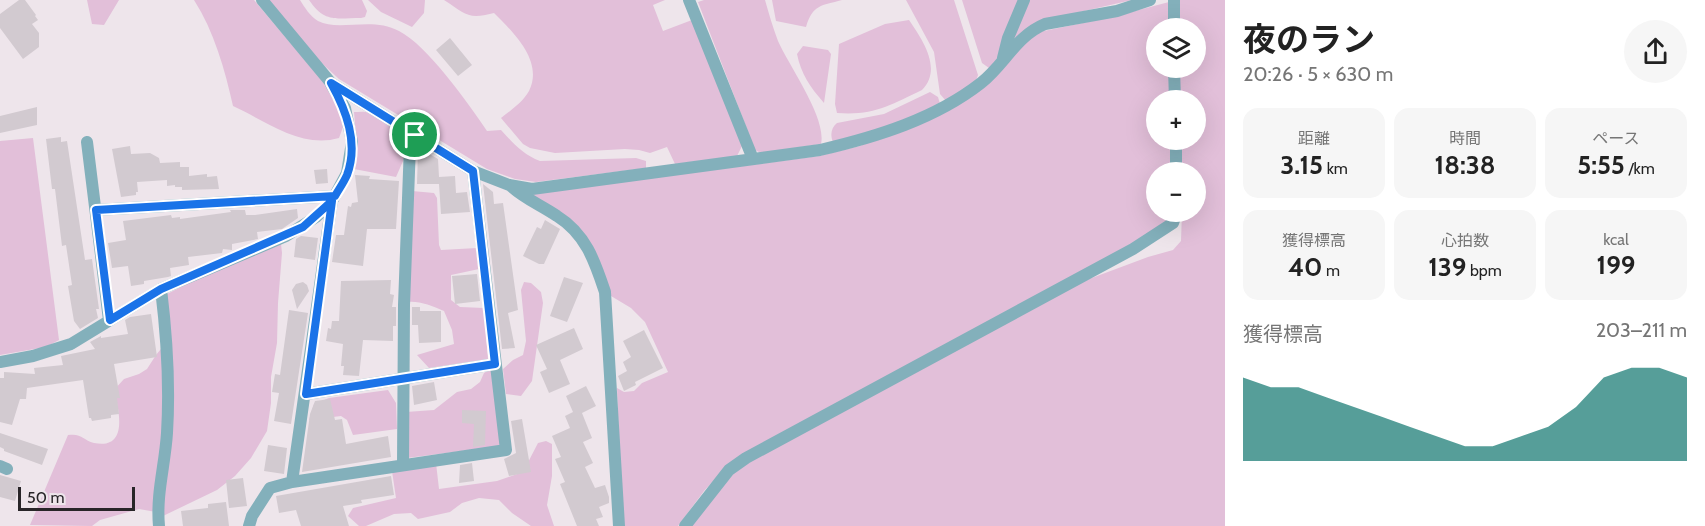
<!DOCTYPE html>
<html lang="ja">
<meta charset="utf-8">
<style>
:root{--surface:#fff;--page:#f6f6f6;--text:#222;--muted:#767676;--accent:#0f766e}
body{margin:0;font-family:Cabin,"Noto Sans JP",sans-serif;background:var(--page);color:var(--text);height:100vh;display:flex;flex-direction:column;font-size:22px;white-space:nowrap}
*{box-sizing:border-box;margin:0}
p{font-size:20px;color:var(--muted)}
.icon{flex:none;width:33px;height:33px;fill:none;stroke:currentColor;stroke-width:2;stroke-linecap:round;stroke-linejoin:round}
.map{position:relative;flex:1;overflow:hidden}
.side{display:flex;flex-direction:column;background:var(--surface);width:480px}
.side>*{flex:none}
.tools{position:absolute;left:1146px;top:18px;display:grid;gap:12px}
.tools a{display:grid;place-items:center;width:60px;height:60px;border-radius:50%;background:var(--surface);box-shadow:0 6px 24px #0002;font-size:30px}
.scale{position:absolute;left:18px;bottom:15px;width:117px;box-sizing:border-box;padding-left:6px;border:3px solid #282528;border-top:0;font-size:16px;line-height:21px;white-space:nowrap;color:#282528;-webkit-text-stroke:4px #eee5eb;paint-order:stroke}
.pin{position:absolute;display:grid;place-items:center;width:51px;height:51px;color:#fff;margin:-26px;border:3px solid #fff;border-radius:50%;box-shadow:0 2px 6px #0007}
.round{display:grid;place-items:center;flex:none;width:63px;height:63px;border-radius:32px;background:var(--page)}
.headline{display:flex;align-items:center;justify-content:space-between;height:102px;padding:0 18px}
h1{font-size:33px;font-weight:700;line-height:45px}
.figures{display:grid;grid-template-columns:repeat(3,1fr);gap:9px;height:102px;padding:6px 18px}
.figures div{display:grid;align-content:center;border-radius:15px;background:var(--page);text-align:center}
.figures b{font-size:26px;font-weight:700}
.figures small{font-size:16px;font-weight:400}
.figures p{font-size:16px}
.chart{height:168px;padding:12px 18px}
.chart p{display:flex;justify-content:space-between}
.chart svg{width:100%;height:108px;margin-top:6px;fill:var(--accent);opacity:.7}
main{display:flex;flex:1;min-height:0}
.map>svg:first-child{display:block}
</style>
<main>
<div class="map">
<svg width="1225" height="526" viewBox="0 0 1225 526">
<rect width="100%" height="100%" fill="#eee5eb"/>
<path fill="#e2bfd9" d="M87 0H119L104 25 92 24Z
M194 0H254L330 90 339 109 343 127 339 138C301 149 266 121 233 106 225 70 214 31 194 0Z
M269 0H300C305 8 310 16 318 21 339 32 372 16 399 31 427 45 469 104 487 131L501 130C513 143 523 155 540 161L636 158 646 161V168L536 182 515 179 487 169 339 79 315 57Z
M309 0H362L367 11 365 17 361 18C335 18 325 23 309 0Z
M368 0H425L424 13 412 27 381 12Z
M444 0H665L653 5 663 31 692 20 742 146 737 156 675 164 667 147 650 153 639 150 625 149 555 153 530 148 523 144 501 118C510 111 523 102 529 91 544 61 513 32 494 13 467 20 466 14 444 0Z
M704 0H765C769 14 773 28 778 41 789 66 827 118 821 144L761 153 755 150 698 2Z
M772 0H842C821 6 813 4 806 27L776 21Z
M906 0H954L978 75 976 81 946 101 940 94 934 52Z
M962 0H1132L1045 20 989 68 982 63Z
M1178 0H1225V526H690L733 474 749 462 1065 288 1148 257 1173 250 1181 241 1182 212H1196V172H1181V140H1196V100H1180L1179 68H1196V28H1179Z
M1169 2 1170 28H1156V68H1171V100H1156V140H1172L1173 172H1156V212H1173L1169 221 1096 265 726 467 704 491 678 526H622L617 388 624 392 634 391 642 383 668 372 645 322 631 308 611 296 592 248 526 194 819 156 860 146 970 97 985 87 1028 38 1039 32 1112 17Z
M909 20C922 39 943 69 922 90 891 105 873 116 837 113L835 104 839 44 885 24Z
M803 46 828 50 831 54 824 103C810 87 801 74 797 54Z
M930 92 938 97 940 104 893 125 833 142C830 135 831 128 837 123L884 114Z
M354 112C359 112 365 111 369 113 386 119 402 135 407 152L396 177 354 169 357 148Z
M33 138 59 340 46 347 0 355V141Z
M412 191 434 193 437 198 439 245 441 250 477 248 479 269 451 275V300L460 307 484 308 488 359 429 368 417 355 454 344 452 330 444 311C432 306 420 301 408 302Z
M281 244 282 253 278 303 277 343 271 377V403L267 431 251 458 235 476 217 490 163 516 167 294 229 263Z
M524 282 531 283 541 292 543 303 532 381 521 396 506 394 503 369 513 360 523 355 526 341 521 290Z
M165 344 167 390 156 512 139 509 100 520 92 526 30 525 68 435C82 433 83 440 94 443 129 450 119 410 114 390L124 379 139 374 147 369 156 355Z
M492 368 501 446 407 458 406 412 434 410 457 392 471 389 480 382 484 373Z
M388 390 396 403 397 429 353 435 347 420 341 416 309 420 314 404 329 398Z
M546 441 552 444V476L547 505 554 526H531L512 513 499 500 479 498 462 503 450 512 418 519 411 513 394 514 366 526H359L348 516 353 508 396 498 392 471 436 463 439 489 497 481 523 472 538 443Z"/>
<path fill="#d2cad0" d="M19 0H25L36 15 35 16 38 20 32 24 39 33V47L23 59 0 28V14Z
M450 38 472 65 458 76 436 50Z
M37 107V125L0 133V116Z
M61 137V142L67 141 85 260 92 259 99 309H96L98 318 80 329 74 321 68 286 72 285 66 245 62 246 55 189H52L46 139Z
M130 146 131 154 150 153 159 158 160 163 180 162V167H189V176L207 174V177L217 176 219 189 182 190V187H175V185L167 186V180L137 182 138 192H136V195L121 197 112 149Z
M418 151 426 152 438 159 439 177 455 176 456 193 467 192 470 212 441 214 439 184H417Z
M327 169 328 183 316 184 314 170Z
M355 175 370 176 369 179 399 181 396 229H367L363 266 332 262 336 235H344L348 206 351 207 352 203 358 202Z
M483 184 493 192 494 204 503 203 518 310 508 313 515 348 502 349Z
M297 209 298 218 282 229 257 232 258 239 232 244V250L223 249 222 253 188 257 189 265 170 268 171 276 168 277 144 281V284L131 286 128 266 112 268 108 243 126 240 123 221 171 215 172 218 180 217V219L231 212 230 210H245L246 215H255Z
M545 220 560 229 544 264H539L523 256 537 227 541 229Z
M301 236 318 238 315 260 294 257 296 239Z
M477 274 480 301 455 304 452 276Z
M564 277 583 283 567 322 550 316Z
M391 280 390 294 394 295 392 307H396V326H393V341L363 340 359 376 343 375 344 366H341L343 344 326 341 328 328 331 329 332 321H339L341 281Z
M303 282 307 285 309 291 297 309 292 290 296 284Z
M412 307H420V311H441V342L419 343 418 325H412Z
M289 310 308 313 291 424 274 421 279 393 272 392 275 374 280 375Z
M151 314 157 357 114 364 120 398H117L119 414 111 415V418L92 421 91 418H89L83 380 27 388 26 399H20L12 425 0 422V378H4V372L35 374 34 368 63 365 61 356 95 349 90 342 101 336V338L128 334 125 320 130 317Z
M574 328 583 349 560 360 570 384 549 393 540 372 547 369 536 345Z
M644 330 663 368 635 382 636 385 624 391 618 376 627 371 623 362 631 357 623 341Z
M434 382 437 400 414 405 412 386Z
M586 386 596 406 582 413 592 438 583 442 593 463 585 467 595 488 605 485 609 497V503L599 507 603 517 596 519 599 526H577L560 484 565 482 555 459 561 457 552 436 570 428 565 416 573 412 566 396Z
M330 399 335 420 342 419 346 444 388 436 391 457 302 472 310 414 315 401Z
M462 410 486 411 485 445 473 447 474 424 462 423Z
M522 419 531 472 509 476 504 459 516 453 511 421Z
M0 433 48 449 42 465 4 451V449L0 447Z
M268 445 287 448 284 474 264 471Z
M472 463 474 481 459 483 460 465Z
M0 475 21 481 15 501 0 497Z
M391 476 394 495 361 500 362 503 343 506 349 526H301L296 510 279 513 276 496Z
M243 478 247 506 229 508 226 480Z
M226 502 229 526H183L181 511 208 508V504Z"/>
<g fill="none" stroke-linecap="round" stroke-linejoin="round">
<path stroke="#83b0bb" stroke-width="12" d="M262 0 331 83 473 171 509 185 532 189 820 150C876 137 935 119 981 83 1005 64 1016 36 1045 24L1117 11 1150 0
M689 0 753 159
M1174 0V28
M1003 58 1008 38 1024 0
M1174 68 1175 100
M1176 140V172
M87 142 109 320
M511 186C525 199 541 205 557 216 586 234 595 262 605 292L619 526
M96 210 335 196
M0 362 33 356 71 344 161 289 286 236 316 217 332 201 347 173 352 142 345 108 331 84
M306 394 495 364
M403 465 404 305 410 145 415 135
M0 466 7 469
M292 482 506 450 473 171
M159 526C156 494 165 465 167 433 170 384 167 338 161 289
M249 526 252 516 270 488 292 482 332 201
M685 526 729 470 746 458 1133 249 1173 223 1177 212"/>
</g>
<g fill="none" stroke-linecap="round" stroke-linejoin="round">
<defs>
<path id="route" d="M331 83 473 171 495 364 306 394 332 201 303 227 161 289 110 320 96 210 335 196C339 189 344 182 347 175 359 143 346 110 331 83Z"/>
</defs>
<use href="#route" stroke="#fff" stroke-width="12"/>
<use href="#route" stroke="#1a73e8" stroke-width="8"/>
</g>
</svg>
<div class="tools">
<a><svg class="icon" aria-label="layers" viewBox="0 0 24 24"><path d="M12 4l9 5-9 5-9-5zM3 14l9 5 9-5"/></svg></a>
<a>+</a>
<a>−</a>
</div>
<div class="scale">50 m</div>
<div class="pin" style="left:415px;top:135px;background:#1e9e55"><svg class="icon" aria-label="arrive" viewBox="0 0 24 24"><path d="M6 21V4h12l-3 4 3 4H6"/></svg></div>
</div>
<section class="side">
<div class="headline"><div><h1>夜のラン</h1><p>20:26 · 5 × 630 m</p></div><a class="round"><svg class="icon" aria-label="share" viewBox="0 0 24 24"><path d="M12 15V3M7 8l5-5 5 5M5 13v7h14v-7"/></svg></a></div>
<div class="figures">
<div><p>距離</p><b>3.15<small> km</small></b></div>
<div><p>時間</p><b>18:38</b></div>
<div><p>ペース</p><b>5:55<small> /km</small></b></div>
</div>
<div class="figures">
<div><p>獲得標高</p><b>40<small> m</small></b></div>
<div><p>心拍数</p><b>139<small> bpm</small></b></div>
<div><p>kcal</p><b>199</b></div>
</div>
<div class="chart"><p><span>獲得標高</span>203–211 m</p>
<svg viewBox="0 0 160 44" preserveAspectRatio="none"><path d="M0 44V10L10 14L20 14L30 18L40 22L50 26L60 30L70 34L80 38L90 38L100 34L110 30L120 22L130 10L140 6L150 6L160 10V44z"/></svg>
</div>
</section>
</main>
